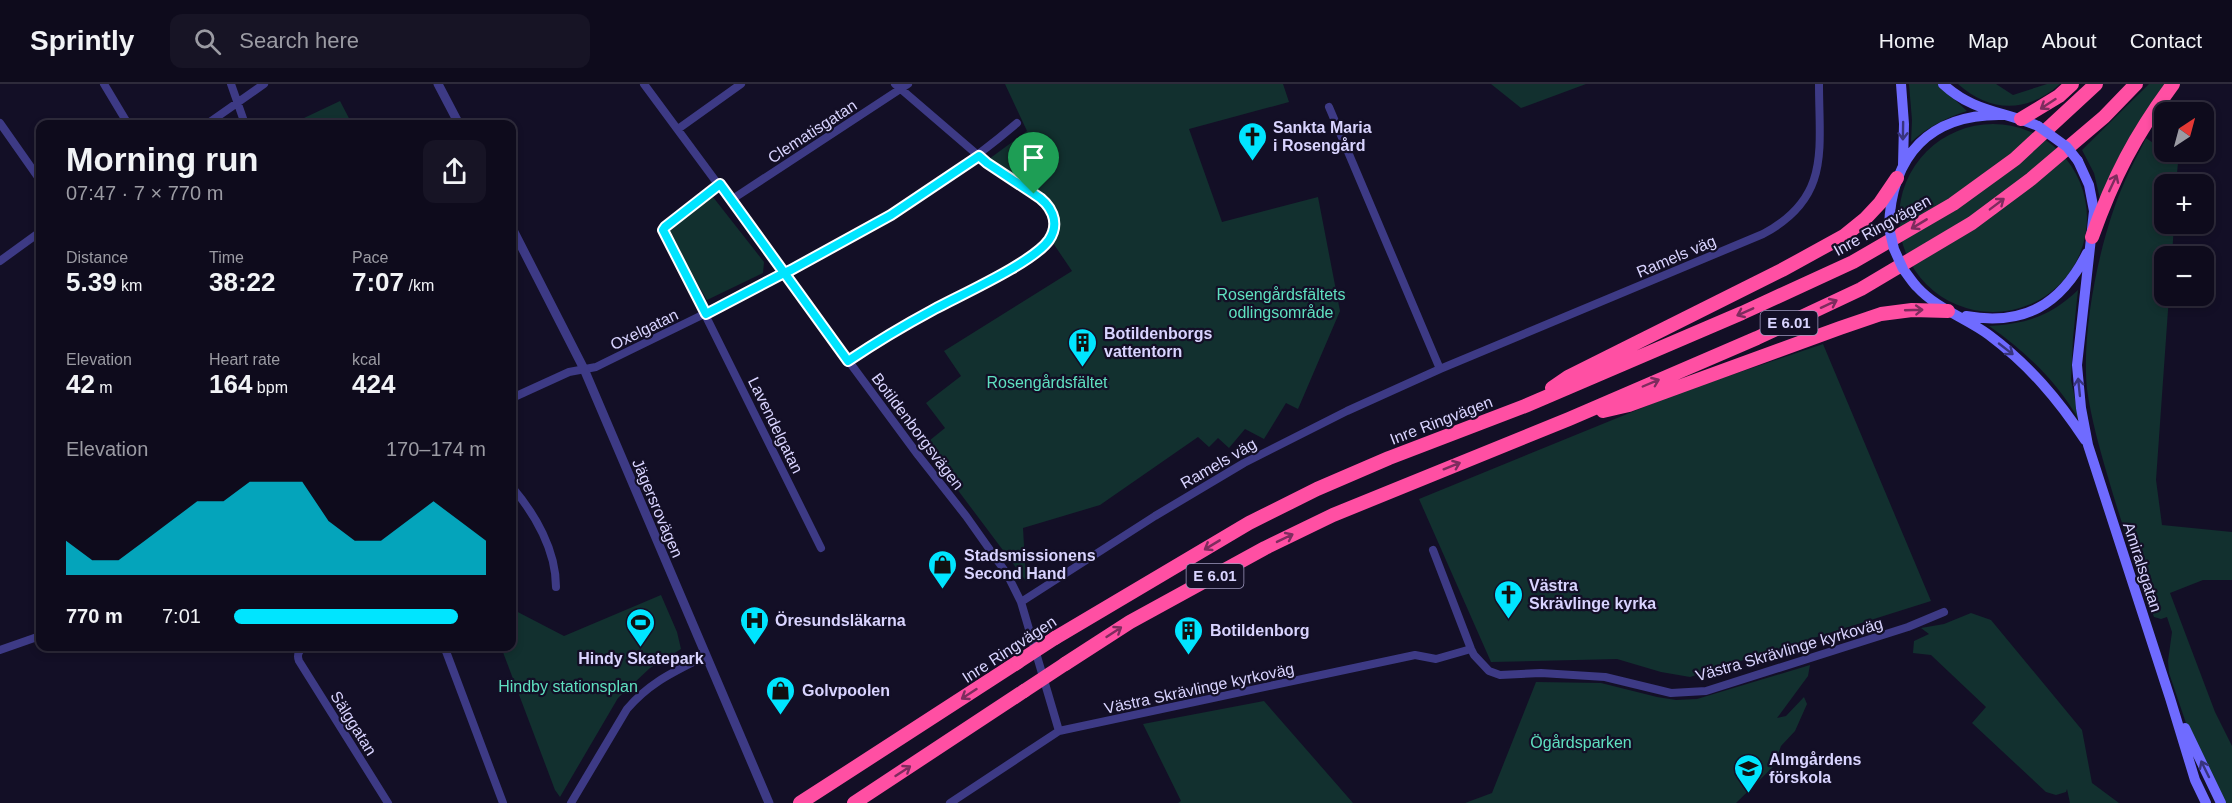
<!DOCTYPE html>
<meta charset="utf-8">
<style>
:root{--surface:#0e0b1c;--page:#171425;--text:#f1f3f6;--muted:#9b9ba3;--line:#2e2b3b;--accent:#00e5ff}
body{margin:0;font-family:Helvetica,sans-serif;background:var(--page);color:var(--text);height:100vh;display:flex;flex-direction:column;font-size:22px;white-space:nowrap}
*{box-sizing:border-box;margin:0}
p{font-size:20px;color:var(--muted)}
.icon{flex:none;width:33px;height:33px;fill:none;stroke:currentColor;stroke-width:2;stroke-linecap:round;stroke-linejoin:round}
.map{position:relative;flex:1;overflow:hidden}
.side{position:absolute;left:36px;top:36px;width:480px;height:531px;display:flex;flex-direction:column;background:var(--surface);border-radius:12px;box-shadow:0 3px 9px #0003,0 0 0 2px var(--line)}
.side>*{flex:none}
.needle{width:39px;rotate:36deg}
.buttons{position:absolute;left:2154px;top:18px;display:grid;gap:12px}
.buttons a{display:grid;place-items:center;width:60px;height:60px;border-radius:12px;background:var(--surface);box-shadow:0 3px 9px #0003,0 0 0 2px var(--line);font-size:30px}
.pin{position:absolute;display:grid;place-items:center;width:51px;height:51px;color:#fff;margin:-62px -26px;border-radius:50% 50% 50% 0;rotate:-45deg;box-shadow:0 0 6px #0007}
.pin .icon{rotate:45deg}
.round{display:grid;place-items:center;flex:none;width:63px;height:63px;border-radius:12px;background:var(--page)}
.headline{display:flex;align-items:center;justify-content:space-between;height:102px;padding:0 30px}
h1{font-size:33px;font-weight:700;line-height:45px}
.figures{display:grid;grid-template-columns:repeat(3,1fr);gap:9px;height:102px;padding:6px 30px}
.figures div{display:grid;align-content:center}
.figures b{font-size:26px;font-weight:700}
.figures small{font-size:16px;font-weight:400}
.figures p{font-size:16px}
.chart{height:168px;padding:12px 30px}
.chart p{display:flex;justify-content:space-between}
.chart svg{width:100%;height:108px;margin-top:6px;fill:var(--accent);opacity:.7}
ul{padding:0 30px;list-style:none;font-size:20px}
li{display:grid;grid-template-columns:96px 72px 1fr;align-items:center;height:45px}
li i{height:15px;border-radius:8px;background:var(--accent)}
header{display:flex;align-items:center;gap:36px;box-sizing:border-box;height:84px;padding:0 30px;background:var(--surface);border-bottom:2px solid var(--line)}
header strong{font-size:28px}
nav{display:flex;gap:33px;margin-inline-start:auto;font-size:21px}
.search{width:420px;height:54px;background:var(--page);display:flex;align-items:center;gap:15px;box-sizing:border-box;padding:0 21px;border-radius:12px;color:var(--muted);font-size:22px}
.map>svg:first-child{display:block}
</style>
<header>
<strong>Sprintly</strong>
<div class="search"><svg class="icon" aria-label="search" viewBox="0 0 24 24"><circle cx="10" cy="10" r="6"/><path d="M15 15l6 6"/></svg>Search here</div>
<nav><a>Home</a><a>Map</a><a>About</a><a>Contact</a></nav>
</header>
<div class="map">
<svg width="2232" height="719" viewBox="0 0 2232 719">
<rect width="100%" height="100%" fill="#130f26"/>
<path fill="#12302f" d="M1005 0H1283L1289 18 1189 45 1222 138 1318 113 1340 227 1298 325 1286 319 1264 355 1245 345 1229 364 1218 354 1209 363 1198 353 1100 421 1023 444 1026 497 924 361 945 344 926 319 961 292 944 267 1072 187 1053 159C1057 149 1061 138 1057 127 1049 107 1007 87 989 75L1027 47Z
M1491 0H1586L1521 24Z
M1909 0H1938L1967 27C1945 34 1928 43 1911 58L1912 36Z
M1958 0H1996L2013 11 2047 0H2060C2028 29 1990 29 1958 0Z
M2149 0H2168L2100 115 2094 89 2082 66Z
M340 17 352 40H307L304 34Z
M1899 134a94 94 0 1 1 188 0a94 94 0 1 1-188 0Z
M2146 54 2162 65 2164 62V68H2179L2176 100H2164V140H2174L2172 172H2164V212H2169L2156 396 2162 441 2232 448V496H2203L2170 509 2215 628 2232 662V719H2224L2189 648 2169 589 2168 577 2172 548 2167 533 2161 535 2154 533C2137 486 2121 438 2107 390 2099 362 2091 334 2087 305 2081 246 2100 153 2124 99 2130 84 2139 69 2146 54Z
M713 113 764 178 763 189 707 216 669 151 670 143Z
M2078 206 2073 254 2071 296 2080 338C2058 298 2026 268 1989 242 2028 239 2049 233 2078 206Z
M1823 260 1931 517 1690 593 1661 588 1617 575 1491 578 1419 415 1681 308Z
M661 511 677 548 681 565 650 584 618 614 560 713 555 706 501 563 512 562V525L564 552Z
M1971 529 1991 536 2082 646 2092 699 2119 719H2070L2067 705 2066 708 2056 711 2046 708 1972 639 1986 623 1931 571 1913 569 1914 557 1929 550 1921 544 1944 540Z
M1810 581 1808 592 1777 634 1786 632 1804 613 1807 620 1795 647 1781 662 1774 682 1736 719H1465L1492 709 1536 598 1601 599 1657 613 1676 616 1697 615Z
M1264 617 1353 719H1178L1181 717 1143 640Z"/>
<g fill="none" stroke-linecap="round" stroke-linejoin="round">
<path stroke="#3d3a85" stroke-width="8" d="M104 0 128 40
M231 0 245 40
M644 0 918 371 966 432 1007 490 1021 518 1059 647
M1329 23 1440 285
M0 39 40 96
M207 40 264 0
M678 45 741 0
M720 100 665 143 663 146 821 464
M731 116 908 0
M0 177 40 148
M848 277 930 227 1000 191 1039 166 1047 159 1054 146 1053 130 1045 118 987 79 895 0
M512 314 569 288 596 283C741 211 893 145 1017 39
M512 403C535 430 556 466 556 503
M1433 466 1471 565 1474 571 1489 587 1500 591 1541 589 1605 593 1671 609 1706 607 1908 543 1944 528
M1021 518 1155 432 1244 379 1347 327 1440 285 1763 150C1831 114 1819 66 1819 0
M306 562C300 566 296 569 299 577L388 719
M444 562 503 719
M0 566 40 552
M571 719 627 625C650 598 674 588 705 572
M950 719 1059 647 1415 571 1436 575 1471 565"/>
<path stroke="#3d3a85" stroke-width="9" d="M438 0 459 40
M512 144 584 285 769 719"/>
<path stroke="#6f6bff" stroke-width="10" d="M1901 0 1904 40 1903 81
M1943 0C1973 28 2003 27 2038 42
M2078 77 2089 101 2094 127 2077 281 2081 324 2088 361 2170 614 2195 696 2206 719
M1889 144C1891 71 1930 29 2004 31
M1903 185C1908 191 1912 198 1917 203 1937 225 1966 234 1989 251 2029 281 2058 315 2085 356
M1966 232C2024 242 2061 221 2087 169
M2185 644 2221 719"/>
<path stroke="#ff4fa3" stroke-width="14" d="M2021 35 2059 12 2072 0
M2092 153C2113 94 2135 51 2173 0
M1552 304 1568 293 1782 186 1844 152 1865 135 1880 119 1897 94
M1603 327 1629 321 1840 244 1881 230 1912 226 1948 227
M1055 554 1249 439 1317 405 1389 374 1525 322 1742 229 1853 178 1953 120 2015 75 2096 0
M1065 580 1130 538 1265 464 1333 431 1569 335 1757 254 1861 205 1972 139 2031 95 2104 33 2136 0
M800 719 1018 578
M854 719 1024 607"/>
<path stroke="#6f6bff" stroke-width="10" d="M2038 42 2067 63 2078 77
M1889 144 1894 165 1903 185"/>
<path stroke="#ff4fa3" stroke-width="14" d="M1018 578 1055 554
M1024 607 1065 580"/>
</g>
<defs><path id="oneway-shaft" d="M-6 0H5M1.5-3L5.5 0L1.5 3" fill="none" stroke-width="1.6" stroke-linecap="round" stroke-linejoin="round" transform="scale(1.5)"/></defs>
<g stroke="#7d2c5e">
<use href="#oneway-shaft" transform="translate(2048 20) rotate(147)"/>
<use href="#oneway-shaft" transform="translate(2113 99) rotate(-65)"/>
<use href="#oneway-shaft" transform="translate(1997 120) rotate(-37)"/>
<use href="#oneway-shaft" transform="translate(1919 140) rotate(149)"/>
<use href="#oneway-shaft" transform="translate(1829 220) rotate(-25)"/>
<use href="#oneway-shaft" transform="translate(1914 226) rotate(-2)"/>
<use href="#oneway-shaft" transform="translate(1745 228) rotate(156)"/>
<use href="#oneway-shaft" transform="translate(1651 299) rotate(-23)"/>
<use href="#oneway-shaft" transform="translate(1452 382) rotate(-22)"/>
<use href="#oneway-shaft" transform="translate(1285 454) rotate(-26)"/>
<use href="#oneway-shaft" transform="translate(1212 461) rotate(149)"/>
<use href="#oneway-shaft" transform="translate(1114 548) rotate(-33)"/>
<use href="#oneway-shaft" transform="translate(969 610) rotate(147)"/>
<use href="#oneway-shaft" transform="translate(903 687) rotate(-33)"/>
</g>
<g stroke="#38347d">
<use href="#oneway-shaft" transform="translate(1903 47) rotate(91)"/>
<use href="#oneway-shaft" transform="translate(2006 265) rotate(38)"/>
<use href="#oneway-shaft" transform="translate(2079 303) rotate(-96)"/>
<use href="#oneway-shaft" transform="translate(2205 685) rotate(-116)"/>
</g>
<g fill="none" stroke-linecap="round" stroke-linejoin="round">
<defs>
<path id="route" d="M1034 110 987 79 979 72 891 131 791 186 784 189 706 230 663 146 665 143 720 100 848 277C875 259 903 242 931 227 958 212 1033 179 1049 156 1061 138 1051 120 1034 110"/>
</defs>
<use href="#route" stroke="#fff" stroke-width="12"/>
<use href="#route" stroke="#00e5ff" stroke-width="8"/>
</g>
<defs>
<symbol id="church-pin" viewBox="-11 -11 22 30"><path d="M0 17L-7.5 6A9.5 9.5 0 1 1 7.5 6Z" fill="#00e5ff" stroke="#130f26"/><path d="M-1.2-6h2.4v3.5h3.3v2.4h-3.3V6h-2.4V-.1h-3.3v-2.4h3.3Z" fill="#111"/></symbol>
<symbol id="building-pin" viewBox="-11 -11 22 30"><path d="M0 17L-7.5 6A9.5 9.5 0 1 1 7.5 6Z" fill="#00e5ff" stroke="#130f26"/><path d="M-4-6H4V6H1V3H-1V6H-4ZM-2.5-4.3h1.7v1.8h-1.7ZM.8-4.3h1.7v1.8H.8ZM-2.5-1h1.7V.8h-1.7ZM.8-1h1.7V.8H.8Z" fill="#111"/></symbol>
<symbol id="shop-pin" viewBox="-11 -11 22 30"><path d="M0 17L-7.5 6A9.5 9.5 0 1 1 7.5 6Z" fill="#00e5ff" stroke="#130f26"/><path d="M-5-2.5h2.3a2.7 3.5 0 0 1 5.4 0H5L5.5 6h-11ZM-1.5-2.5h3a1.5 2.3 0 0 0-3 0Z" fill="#111"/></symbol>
<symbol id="hospital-pin" viewBox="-11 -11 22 30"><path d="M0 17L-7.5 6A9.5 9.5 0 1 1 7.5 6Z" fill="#00e5ff" stroke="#130f26"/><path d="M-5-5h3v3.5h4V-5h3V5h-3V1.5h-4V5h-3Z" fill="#111"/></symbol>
<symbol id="stadium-pin" viewBox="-11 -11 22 30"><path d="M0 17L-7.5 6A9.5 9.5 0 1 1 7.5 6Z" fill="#00e5ff" stroke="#130f26"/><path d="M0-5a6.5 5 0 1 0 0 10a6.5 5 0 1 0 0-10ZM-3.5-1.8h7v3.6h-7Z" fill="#111"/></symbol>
<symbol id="school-pin" viewBox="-11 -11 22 30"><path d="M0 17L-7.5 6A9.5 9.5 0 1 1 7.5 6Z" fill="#00e5ff" stroke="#130f26"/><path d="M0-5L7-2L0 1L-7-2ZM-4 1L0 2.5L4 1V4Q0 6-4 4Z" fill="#111"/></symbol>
</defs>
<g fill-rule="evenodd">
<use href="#church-pin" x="1236" y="36" width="33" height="45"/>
<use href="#building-pin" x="1066" y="242" width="33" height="45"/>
<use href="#shop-pin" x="926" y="464" width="33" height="45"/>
<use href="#church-pin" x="1492" y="494" width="33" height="45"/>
<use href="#hospital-pin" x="738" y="520" width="33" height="45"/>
<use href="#stadium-pin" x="624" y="522" width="33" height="45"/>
<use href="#building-pin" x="1172" y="530" width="33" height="45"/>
<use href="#shop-pin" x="764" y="590" width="33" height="45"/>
<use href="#school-pin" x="1732" y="668" width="33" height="45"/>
</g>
<g text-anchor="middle" stroke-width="4.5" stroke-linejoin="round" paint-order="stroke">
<g fill="#130f26" stroke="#9e99be" stroke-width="1.5">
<rect x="1760.5" y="227" width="57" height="24" rx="4.5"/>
<rect x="1186.5" y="480" width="57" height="24" rx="4.5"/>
</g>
<g font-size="15" font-weight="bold" fill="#d9d4ff">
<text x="1789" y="244">E 6.01</text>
<text x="1215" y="497">E 6.01</text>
</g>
<g font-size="16" font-weight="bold" fill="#d9d4ff" stroke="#130f26" text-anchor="start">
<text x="1273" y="49">Sankta Maria<tspan x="1273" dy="18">i Rosengård</tspan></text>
<text x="1104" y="255">Botildenborgs<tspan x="1104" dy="18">vattentorn</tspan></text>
<text x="964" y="477">Stadsmissionens<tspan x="964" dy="18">Second Hand</tspan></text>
<text x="1529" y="507">Västra<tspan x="1529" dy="18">Skrävlinge kyrka</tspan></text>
<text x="775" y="542">Öresundsläkarna</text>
<text x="1210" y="552">Botildenborg</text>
<text x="641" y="580" text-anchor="middle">Hindy Skatepark</text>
<text x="802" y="612">Golvpoolen</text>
<text x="1769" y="681">Almgårdens<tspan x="1769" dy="18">förskola</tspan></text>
</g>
<g font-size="16" fill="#d9d4ff" stroke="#130f26">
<text transform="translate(812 47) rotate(-33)" y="6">Clematisgatan</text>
<text transform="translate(1882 141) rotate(-29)" y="6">Inre Ringvägen</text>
<text transform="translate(1676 172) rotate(-23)" y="6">Ramels väg</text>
<text transform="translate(644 245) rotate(-26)" y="6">Oxelgatan</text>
<text transform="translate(1441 336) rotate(-21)" y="6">Inre Ringvägen</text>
<text transform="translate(776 341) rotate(64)" y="6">Lavendelgatan</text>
<text transform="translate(918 347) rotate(53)" y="6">Botildenborgsvägen</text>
<text transform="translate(1218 379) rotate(-30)" y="6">Ramels väg</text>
<text transform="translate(658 424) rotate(67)" y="6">Jägersrovägen</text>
<text transform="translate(2143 483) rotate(72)" y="6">Amiralsgatan</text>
<text transform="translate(1009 565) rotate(-33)" y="6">Inre Ringvägen</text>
<text transform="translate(1789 565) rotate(-16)" y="6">Västra Skrävlinge kyrkoväg</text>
<text transform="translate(1199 604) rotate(-12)" y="6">Västra Skrävlinge kyrkoväg</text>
<text transform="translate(354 639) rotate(58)" y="6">Sälggatan</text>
</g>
<g font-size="16" fill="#5fe0c0" stroke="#130f26">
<text x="1281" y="216">Rosengårdsfältets<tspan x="1281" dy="18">odlingsområde</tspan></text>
<text x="1047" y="304">Rosengårdsfältet</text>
<text x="568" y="608">Hindby stationsplan</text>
<text x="1581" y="664">Ögårdsparken</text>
</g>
</g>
</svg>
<div class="buttons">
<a><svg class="needle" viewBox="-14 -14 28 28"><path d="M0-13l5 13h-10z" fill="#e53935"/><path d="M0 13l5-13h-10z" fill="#9b9ba3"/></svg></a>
<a>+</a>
<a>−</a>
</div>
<div class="pin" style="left:1034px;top:110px;background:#1e9e55"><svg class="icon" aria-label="arrive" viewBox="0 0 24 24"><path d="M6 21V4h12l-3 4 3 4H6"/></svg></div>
<section class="side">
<div class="headline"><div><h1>Morning run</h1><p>07:47 · 7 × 770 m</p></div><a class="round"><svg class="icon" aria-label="share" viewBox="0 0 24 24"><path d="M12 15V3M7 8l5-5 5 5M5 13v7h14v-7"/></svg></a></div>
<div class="figures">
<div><p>Distance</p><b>5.39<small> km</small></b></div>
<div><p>Time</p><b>38:22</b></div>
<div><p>Pace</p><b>7:07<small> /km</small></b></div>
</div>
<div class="figures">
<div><p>Elevation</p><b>42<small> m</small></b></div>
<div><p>Heart rate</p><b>164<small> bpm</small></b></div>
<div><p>kcal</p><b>424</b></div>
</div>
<div class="chart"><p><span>Elevation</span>170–174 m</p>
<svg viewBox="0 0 160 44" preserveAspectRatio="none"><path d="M0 44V30L10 38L20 38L30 30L40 22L50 14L60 14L70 6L80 6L90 6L100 22L110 30L120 30L130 22L140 14L150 22L160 30V44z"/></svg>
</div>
<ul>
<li><b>770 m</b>7:01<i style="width:89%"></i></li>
</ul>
</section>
</div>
